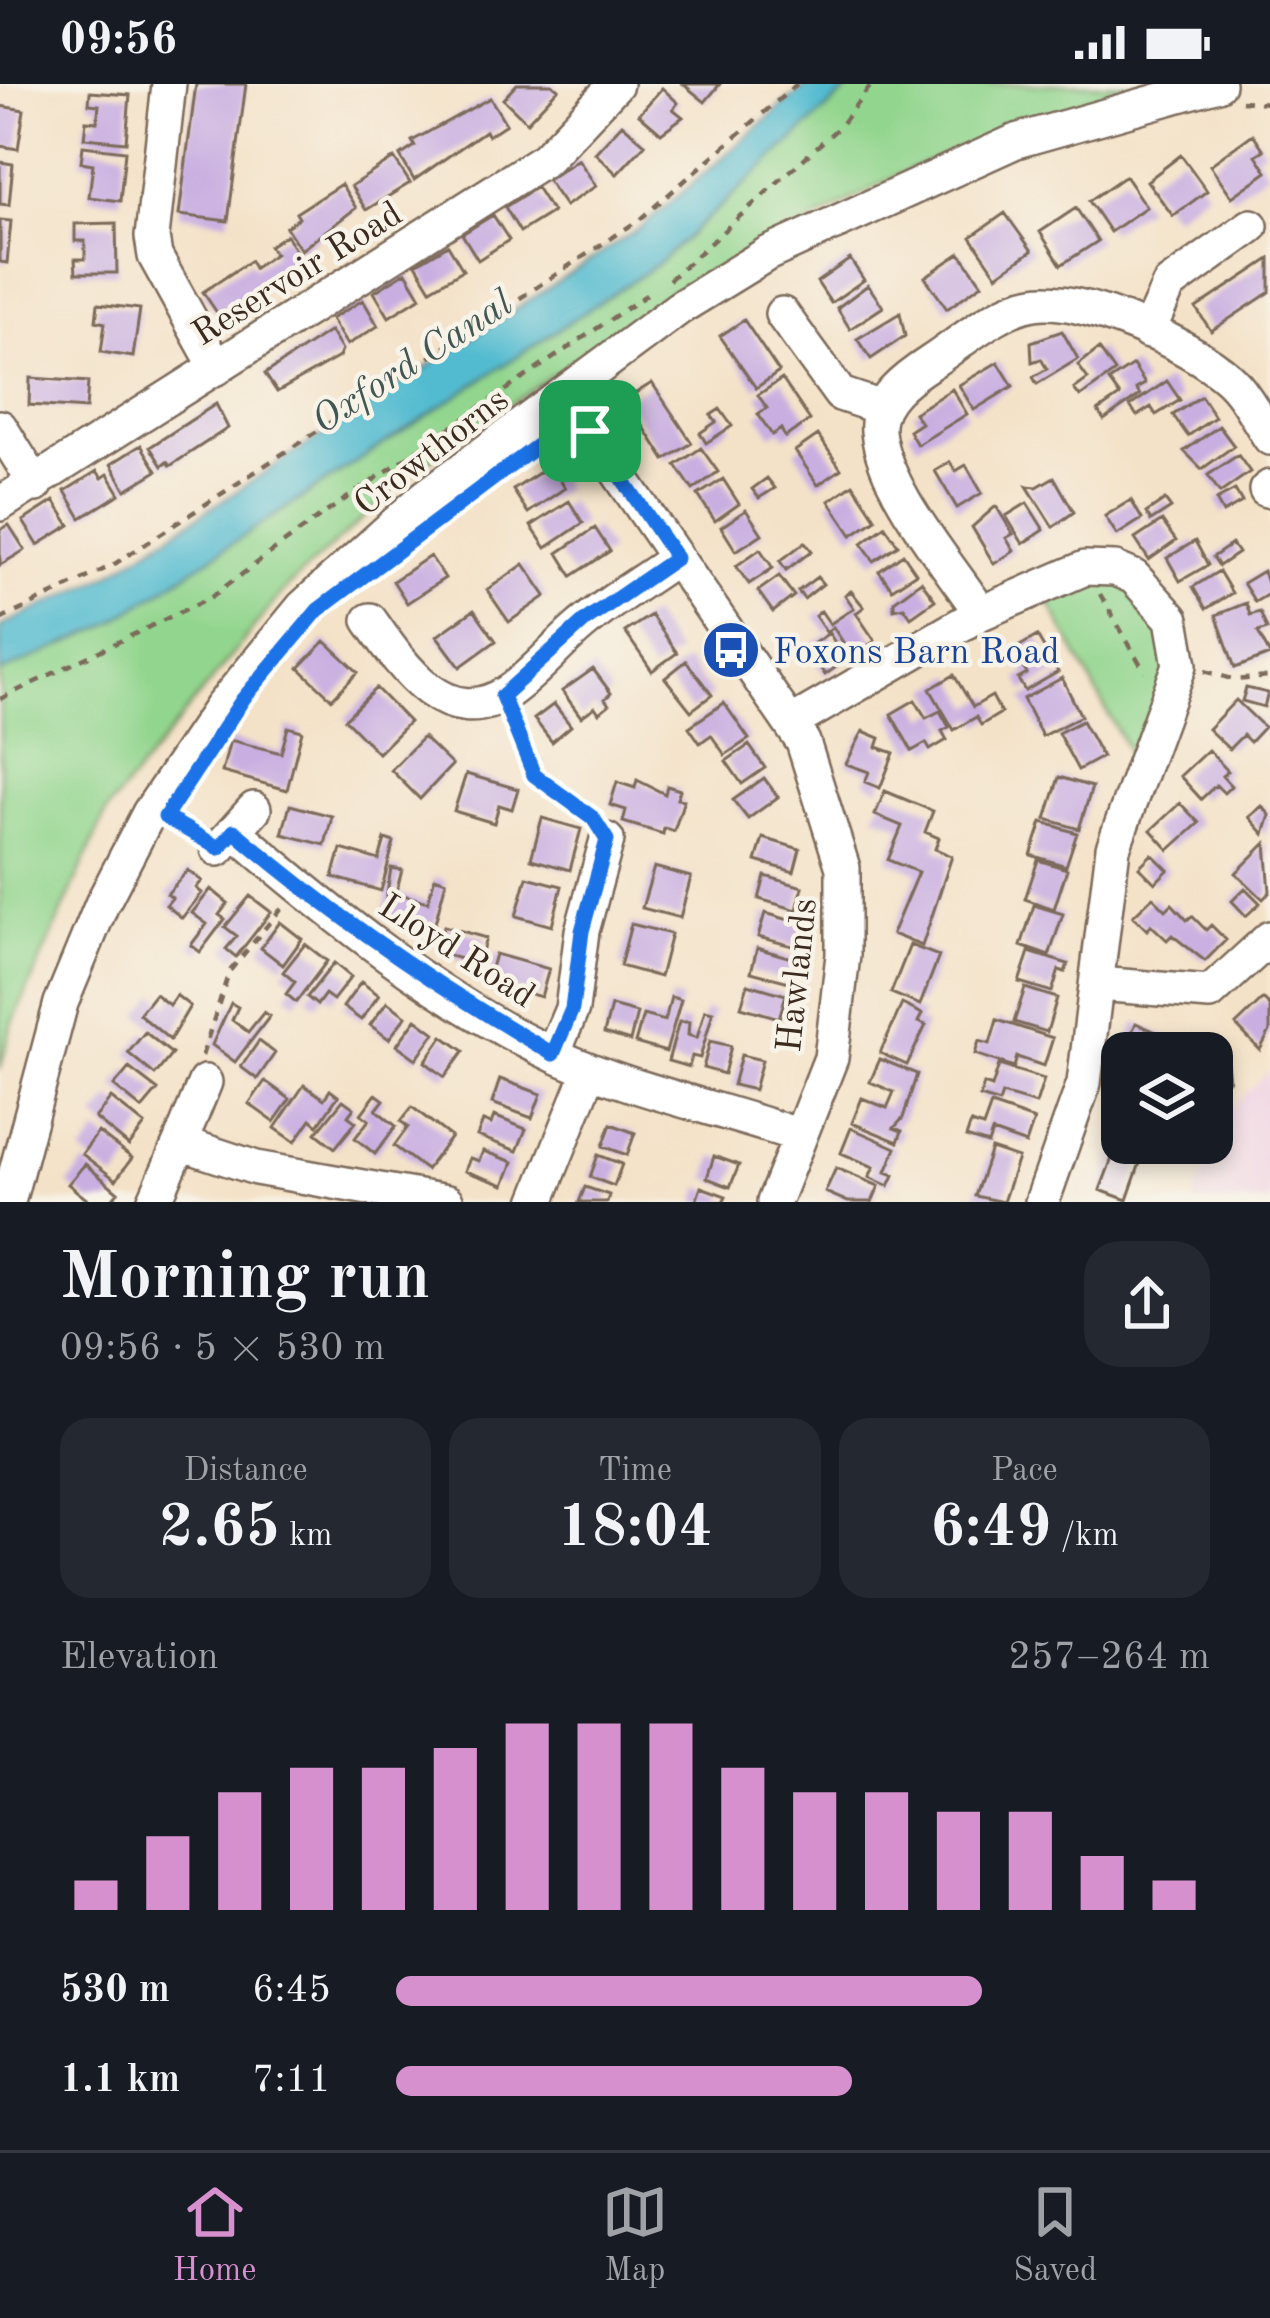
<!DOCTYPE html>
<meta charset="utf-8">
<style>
:root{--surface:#171b24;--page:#242831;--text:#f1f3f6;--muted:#9ea1a6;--line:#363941;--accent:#d690ce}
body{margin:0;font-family:"Old Standard TT",serif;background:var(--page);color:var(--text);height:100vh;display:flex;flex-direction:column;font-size:45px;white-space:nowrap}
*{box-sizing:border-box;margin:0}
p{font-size:39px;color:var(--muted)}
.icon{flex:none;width:66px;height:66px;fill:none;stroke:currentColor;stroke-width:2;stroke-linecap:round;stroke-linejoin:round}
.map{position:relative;height:1118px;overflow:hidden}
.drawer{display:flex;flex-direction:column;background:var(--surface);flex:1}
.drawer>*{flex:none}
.buttons{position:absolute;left:1101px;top:948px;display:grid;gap:24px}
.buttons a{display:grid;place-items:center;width:132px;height:132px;border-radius:24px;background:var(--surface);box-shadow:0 6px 18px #0003;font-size:60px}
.pin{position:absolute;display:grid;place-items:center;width:102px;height:102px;color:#fff;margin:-51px;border-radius:24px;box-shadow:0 6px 18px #0006}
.round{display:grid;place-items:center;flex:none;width:126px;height:126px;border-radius:36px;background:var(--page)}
.summary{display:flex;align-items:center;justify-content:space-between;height:204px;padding:0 60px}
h1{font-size:66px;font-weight:600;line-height:90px}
.stats{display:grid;grid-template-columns:repeat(3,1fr);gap:18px;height:204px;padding:12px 60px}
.stats div{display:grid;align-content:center;border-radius:30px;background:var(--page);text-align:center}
.stats b{font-size:60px;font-weight:600}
.stats small{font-size:33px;font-weight:400}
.stats p{font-size:33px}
.chart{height:336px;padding:24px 60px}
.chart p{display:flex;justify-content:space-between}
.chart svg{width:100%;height:216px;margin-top:12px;stroke:var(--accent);stroke-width:6}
ul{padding:0 60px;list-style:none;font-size:39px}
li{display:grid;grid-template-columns:192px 144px 1fr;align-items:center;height:90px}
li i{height:30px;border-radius:15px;background:var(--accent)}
.status{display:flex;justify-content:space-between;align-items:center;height:84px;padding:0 60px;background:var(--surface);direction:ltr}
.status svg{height:33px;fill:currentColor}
.tab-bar{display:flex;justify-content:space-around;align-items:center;height:168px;border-top:3px solid var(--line);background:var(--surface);font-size:33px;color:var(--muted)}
.tab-bar a{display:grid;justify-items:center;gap:6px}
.tab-bar .active{color:var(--accent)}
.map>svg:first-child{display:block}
</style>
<div class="status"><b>09:56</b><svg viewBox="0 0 49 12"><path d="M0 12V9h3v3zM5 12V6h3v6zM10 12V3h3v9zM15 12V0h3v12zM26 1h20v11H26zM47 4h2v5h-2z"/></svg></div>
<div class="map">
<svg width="1270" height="1118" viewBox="0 0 1270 1118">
<rect width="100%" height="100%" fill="#f7f3e8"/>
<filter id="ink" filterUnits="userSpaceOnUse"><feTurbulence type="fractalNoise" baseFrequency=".00833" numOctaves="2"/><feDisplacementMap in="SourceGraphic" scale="24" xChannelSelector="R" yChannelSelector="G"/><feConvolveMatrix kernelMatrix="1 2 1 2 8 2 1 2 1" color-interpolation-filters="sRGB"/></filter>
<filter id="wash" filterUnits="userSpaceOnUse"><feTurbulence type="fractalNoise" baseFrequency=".004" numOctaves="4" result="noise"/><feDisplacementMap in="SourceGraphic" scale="48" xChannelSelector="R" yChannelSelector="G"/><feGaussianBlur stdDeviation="2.7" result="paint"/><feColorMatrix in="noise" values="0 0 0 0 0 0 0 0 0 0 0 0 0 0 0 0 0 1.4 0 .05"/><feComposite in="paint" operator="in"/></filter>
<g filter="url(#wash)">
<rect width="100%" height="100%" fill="#f4e2c8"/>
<path fill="#f0d0e4" d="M1270 986V1118H1193L1230 1024Z"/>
<path fill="#92d58e" stroke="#668056" stroke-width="3" d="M854 0H1179L978 57 895 92 619 245 417 385 284 506 107 727 11 943 0 986V589L107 542 659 179Z
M1107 494 1152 515 1174 576 1130 671 1044 508Z"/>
<path fill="#53bbd0" stroke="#477277" stroke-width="3" d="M808 0H854L659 179 107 542 0 589V543L108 491 643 142Z"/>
<g id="blocks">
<path fill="#c9afe1" d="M196 0H246L228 137 179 131Z
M517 0H552L558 5 527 38 503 15Z
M683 0H720L705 18Z
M662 4 678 19 673 25 683 33 661 49 639 30Z
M90 8 130 11 126 58 84 54 86 37 97 38 99 21 89 20Z
M490 14 506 40 488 52 485 47 414 96 400 72 415 62 412 57Z
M0 22 24 26 18 65 0 62Z
M622 40 645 60 617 90 595 69Z
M1253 50 1264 66 1256 71 1267 88 1232 113 1210 81Z
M83 62 125 67 120 117 89 113 93 80 81 78Z
M1181 71 1207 107 1173 132 1147 97Z
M394 74 410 99 366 126 351 102Z
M578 75 596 102 565 122 547 96Z
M0 78 13 80 9 121 0 120Z
M1125 92 1146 123 1110 148 1089 117Z
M341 100 356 124 301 166 286 143 299 134 296 129Z
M536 103 552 128 520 148 505 123Z
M1076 124 1098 157 1061 181 1040 148Z
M1005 129 1032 167 997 191 971 153Z
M493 131 509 156 478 176 462 150Z
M0 136 11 137 7 179 0 178Z
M116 139 117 189H76L75 175H85V157H75V140Z
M286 151 303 179 220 233 203 208 250 177 254 184 275 170 269 162Z
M448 161 463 186 431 205 416 180Z
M960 169 982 200 947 225 925 193Z
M850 175 864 196 831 219 817 198Z
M1270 175V208L1211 247 1196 224Z
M406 188 421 213 389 233 374 208Z
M868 201 883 223 850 245 837 224Z
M363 216 378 242 347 261 331 235Z
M98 220 140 225 133 273 101 268 105 239 96 237Z
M900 229 905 252 871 275 857 255Z
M744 236 779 288 756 304 720 252Z
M330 247 342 266 339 273 277 308 265 290Z
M1062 247 1078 275 1037 300 1033 293 1047 285 1041 275 1032 278 1031 258Z
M1099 265 1115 288 1080 313 1074 305 1088 295 1078 281Z
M998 278 1013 302 974 326 959 301Z
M1133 281 1145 300 1136 305 1140 311 1104 336 1098 327 1120 312 1109 297Z
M30 294 88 298 86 325 29 321Z
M782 295 810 336 785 353 781 345 772 351 758 330 767 324 758 311Z
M1167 297 1180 316 1156 331 1151 323 1137 332 1130 322Z
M652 299 692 359 665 376 626 315Z
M952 305 967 330 917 361 909 347 921 339 914 329Z
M1201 312 1215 333 1188 352 1173 331Z
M216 320 228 344 170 382 167 378 162 382 150 363Z
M720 325 732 342 706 359 700 349 716 338 711 331Z
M1219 342 1234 362 1202 385 1184 367Z
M818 351 841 385 818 401 795 367Z
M141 361 157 387 126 406 111 380Z
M701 364 718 388 693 406 676 381Z
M1238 371 1250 388 1220 409 1208 391Z
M950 378 956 387 966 381 982 409 957 424 935 387Z
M551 381 565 404 528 429 513 406Z
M97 387 102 394 108 390 120 410 81 434 65 407Z
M1054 393 1074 428 1053 443 1027 402 1037 403Z
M767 394 775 404 759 414 752 405Z
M723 395 739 420 715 437 698 411Z
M853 400 876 435 852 451 829 417Z
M1235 406 1242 418 1223 429 1216 416Z
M1131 416 1142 435 1117 451 1105 432Z
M1165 416 1171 424 1151 437 1146 429Z
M54 417 70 441 38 461 23 437Z
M569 417 583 439 546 464 531 442Z
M1027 419 1044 446 1023 460 1006 432Z
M996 422 1013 450 1006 454 1014 467 994 480 972 443Z
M746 426 762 450 736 467 721 443Z
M1162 437 1176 457 1149 476 1135 455Z
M9 441 25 466 0 481V446Z
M885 442 898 461 874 477 862 459Z
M595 444 610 467 572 492 558 469Z
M1195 457 1208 481 1180 497 1167 474Z
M805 458 812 467 786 486 780 477Z
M1232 460 1238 469 1219 482 1213 473Z
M760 465 773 484 749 500 736 482Z
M903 470 916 489 892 505 879 487Z
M430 472 445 494 407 519 393 497Z
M524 480 546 512 509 538 487 506Z
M1219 487 1232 509 1206 525 1193 503Z
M1263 487 1270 509 1255 518 1243 499Z
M779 492 794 512 773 528 758 507Z
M817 493 823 500 804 515 798 507Z
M921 497 935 516 911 533 904 523 894 525V517Z
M851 507 864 523 856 529 875 557 852 572 833 543 826 548 815 532 821 527 830 540 854 524 845 511Z
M1246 519 1250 531 1260 528 1267 545 1258 548 1270 571 1235 584 1216 531Z
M474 526 496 557 460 583 437 552Z
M651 531 677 569 652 587 625 548Z
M829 549 846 576 825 591 807 564Z
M1037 552 1058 588 1025 607 1018 595 1027 590 1013 566Z
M325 557 358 588 332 615 299 584Z
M686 577 712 611 691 627 665 594Z
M593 585 611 609 605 615 609 621 599 629 595 623 581 633 562 607Z
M954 591 973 623 992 612 1001 629 981 641 976 633 954 646 930 605Z
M1062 594 1081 632 1042 652 1023 615Z
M376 604 409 638 378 669 345 635Z
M1246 604 1268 609 1264 623 1242 617Z
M915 616 926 634 940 627 949 643 942 647 947 656 930 666 926 659 912 667 891 630Z
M1236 616 1264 643 1250 658 1243 651 1229 665 1208 645Z
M724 619 749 655 725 671 711 651 700 659 689 643Z
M554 620 571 642 552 658 534 635Z
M1082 637 1102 673 1078 686 1058 649Z
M288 643 302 647 287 706 222 688 230 656 281 669Z
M863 647 880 654 877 663 894 669 880 704 865 698 869 688 846 680Z
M423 653 452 681 420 715 391 686Z
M749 661 765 684 742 700 726 677Z
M1208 666 1228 687 1222 692 1231 702 1224 709 1216 701 1201 715 1180 692Z
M466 690 518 705 512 725 499 721 494 739 454 727Z
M1059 693 1092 703 1079 745 1046 735Z
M764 694 778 713 748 735 733 716Z
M637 696 665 710 667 702 680 706 677 715 684 716 674 747 664 744 663 750 623 738 626 726 610 721 617 698 635 704Z
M885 707 933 727 925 748 939 754 935 765 952 772 922 862 892 850 918 788 888 776 902 742 875 731Z
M1180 719 1199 739 1169 766 1151 746Z
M290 721 332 732 325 761 282 750Z
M1262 722 1270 731 1264 750 1249 733Z
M542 734 581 745 570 786 531 775Z
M1042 738 1077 749 1066 782 1031 771Z
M763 754 800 765 794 788 756 777Z
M385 755 394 758 381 807 333 793 341 765 379 776Z
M1266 759 1270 808 1263 815 1236 789Z
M1152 770 1168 786 1155 799 1139 783Z
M1038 776 1067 785 1054 825 1025 815Z
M654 783 691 793 680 834 642 824Z
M391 784 402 786 396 809 428 818 435 793 446 797 433 847 383 834Z
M188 786 202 797 196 804 202 809 182 834 166 821 172 814 167 810Z
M765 792 803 803 797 826 759 815Z
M527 793 562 802 552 842 516 832Z
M1245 804 1260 819 1246 832 1232 817Z
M211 805 228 819 219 831 225 835 200 868 191 861 207 840 192 829Z
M250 812 271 828 236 873 226 865 237 852 225 843Z
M1153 813 1166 826 1172 820 1187 836 1192 832 1206 846 1211 841 1226 856 1205 877 1172 851 1167 856 1151 841 1147 846 1133 832Z
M1034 821 1063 830 1049 872 1021 862Z
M765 829 803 840 796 863 758 853Z
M280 838 302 855 283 881 261 864Z
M631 840 671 850 660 893 620 882Z
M444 842 486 854 478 880 436 868Z
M305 860 327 877 296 918 286 910 295 898 283 888Z
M910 861 939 872 920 921 891 909Z
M757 864 795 875 789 898 751 888Z
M1029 868 1068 880 1065 888 1059 886 1052 908 1019 898Z
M495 870 549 885 541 913 487 898Z
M334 879 351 893 333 916 325 910 317 921 307 913Z
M361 898 379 911 361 936 343 923Z
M748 900 786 911 779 934 741 923Z
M1025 904 1057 914 1047 948 1014 938Z
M155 910 169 921 176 911 190 922 170 956 139 930Z
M671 913 681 916 666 968 635 959 643 931 665 937Z
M1263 915 1270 922V947L1260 966 1236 941Z
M387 918 406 932 389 955 370 941Z
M231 919 238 923 232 936 248 948 264 928 270 932 235 978 212 961Z
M902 920 922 930 918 938 926 941 907 981 880 969Z
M611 922 637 929 630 957 604 949Z
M705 926 713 928 700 974 692 972 689 983 668 977 679 938H689L688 951 697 954Z
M416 935 435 949 416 975 397 961Z
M997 936 1053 954 1044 982 1017 973 1014 983 975 970 979 957 990 960Z
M1136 939 1172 955 1166 969H1123Z
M145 948 172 970 155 991 128 969Z
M443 952 464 967 445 993 425 978Z
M259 957 275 969 257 995 241 983Z
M710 957 731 962 724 990 703 984Z
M1225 960 1229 996 1212 998V969H1185Z
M741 971 762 976 754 1006 733 1001Z
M880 975 917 990 903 1034 894 1044 902 1047 898 1058 852 1039 862 1014 887 1024 894 1008 870 998Z
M999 981 1044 995 1036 1020 1002 1010 999 1019 980 1013 984 1000 992 1003Z
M129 984 158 1006 142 1025 114 1002Z
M500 995 541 1010 532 1034 492 1019Z
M265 997 290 1015 274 1038 249 1020Z
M304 1001 324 1015 330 1006 338 1012 318 1041 311 1035 295 1058 275 1044Z
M376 1010 384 1016 376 1026 396 1042 375 1070 355 1054 369 1036 361 1030Z
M111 1014 145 1041 129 1062 95 1034Z
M343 1016 354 1024 348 1032 356 1038 335 1064 316 1049Z
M991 1021 1034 1036 1026 1060 992 1048 988 1060 966 1053 971 1039 983 1043Z
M412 1023 451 1053 426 1086 394 1062 408 1043 401 1037Z
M494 1032 526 1045 517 1067 477 1052 483 1037 491 1040Z
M611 1040 635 1049 627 1071 603 1062Z
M851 1044 896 1064 886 1088 894 1091 889 1102 869 1093 874 1083 841 1069Z
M98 1048 132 1074 116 1096 82 1070Z
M991 1065 1018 1074 1003 1118 975 1112Z
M483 1067 513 1078 504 1101 465 1087 470 1074 479 1077Z
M1114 1069 1140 1079 1127 1116 1100 1106Z
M598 1071 622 1080 614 1102 590 1093Z
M714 1072 739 1081 730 1103 707 1094Z
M85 1080 118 1108 110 1118H90L68 1100Z
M836 1084 879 1102 872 1118H848L825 1108Z
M585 1103 609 1111 607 1118H579Z
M701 1103 726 1112 723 1118H696Z"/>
</g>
</g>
<g filter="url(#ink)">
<use href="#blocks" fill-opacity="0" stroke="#7c6a5a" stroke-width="3"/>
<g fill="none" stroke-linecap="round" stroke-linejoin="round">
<defs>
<path id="minor" d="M169 0 152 153 155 172 217 284
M782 230 840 310 882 324
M1148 248 1169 201 1251 142
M564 310 803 658 843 784V871L831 974 774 1118
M0 343 36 401
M1266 406 1270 403
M0 420 545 75 616 0
M981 529C948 479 883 405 878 347 875 316 908 293 931 278 962 258 997 225 1034 219 1083 211 1191 261 1228 294 1245 309 1257 334 1270 354
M370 536C400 579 446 650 508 608 533 591 554 565 577 545 607 518 643 498 676 474
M791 639 981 529 1085 484 1115 485 1134 493 1172 535 1180 581 1113 764 1084 999 1042 1118
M234 747C332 831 438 917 556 972 634 1007 719 1024 800 1052
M218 765 254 725
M1098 900 1210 909 1270 854
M553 970 572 925 582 847 607 756
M180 1059 205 998
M8 1118 61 919 102 820 149 729 221 623 303 523 425 413 679 224 767 170 1016 57 1218 0
M154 1118 180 1059 256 1084 447 1118
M537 1118 590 986"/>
</defs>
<use href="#minor" stroke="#7c6a5a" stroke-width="38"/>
<path stroke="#7c6a5a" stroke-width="4.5" stroke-dasharray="9 9" stroke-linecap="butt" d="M1241 17 1270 19
M669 196 839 43 872 0
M1100 510 1145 588
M0 536 113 481 639 136 797 0
M1205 587 1235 596 1270 593
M0 615 211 513 322 431 649 209
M511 634 534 691 591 733
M202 972 229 888 284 821"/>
<use href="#minor" stroke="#fff" stroke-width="33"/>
</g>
</g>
<g fill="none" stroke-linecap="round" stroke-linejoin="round" filter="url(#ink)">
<defs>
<path id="route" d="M590 347 676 474 586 536 502 612 534 691 593 734 607 756 582 847 572 925 553 970C439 904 334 833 234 747L219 764 165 733 243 615 318 526 537 362Z"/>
</defs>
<use href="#route" stroke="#fff" stroke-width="24"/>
<use href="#route" stroke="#1a73e8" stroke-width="15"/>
</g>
<defs>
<symbol id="bus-disc" viewBox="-11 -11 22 22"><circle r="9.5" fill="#1a4fb4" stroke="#f7f3e8"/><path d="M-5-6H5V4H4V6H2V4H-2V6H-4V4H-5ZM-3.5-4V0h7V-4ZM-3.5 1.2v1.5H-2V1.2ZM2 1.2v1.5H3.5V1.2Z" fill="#fff"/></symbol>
</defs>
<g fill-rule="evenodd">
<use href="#bus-disc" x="698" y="533" width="66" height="66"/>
</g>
<g text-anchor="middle" stroke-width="9" stroke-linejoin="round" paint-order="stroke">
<g font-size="36" fill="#3b2a1e" stroke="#f7f3e8">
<text transform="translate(296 188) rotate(-32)" y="13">Reservoir Road</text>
<text transform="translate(430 366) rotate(-38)" y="13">Crowthorns</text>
<text transform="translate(458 865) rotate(33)" y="13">Lloyd Road</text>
<text transform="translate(795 891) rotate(-84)" y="13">Hawlands</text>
</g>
<g font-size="36" fill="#164399" stroke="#f7f3e8" text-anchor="start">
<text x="773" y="579">Foxons Barn Road</text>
</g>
<g font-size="39" font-style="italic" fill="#425653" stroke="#f7f3e8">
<text transform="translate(411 276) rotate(-33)" y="14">Oxford Canal</text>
</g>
</g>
</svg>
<div class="buttons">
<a><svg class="icon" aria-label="layers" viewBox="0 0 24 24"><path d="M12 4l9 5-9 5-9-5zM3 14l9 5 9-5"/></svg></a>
</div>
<div class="pin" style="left:590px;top:347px;background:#1e9e55"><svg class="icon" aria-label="arrive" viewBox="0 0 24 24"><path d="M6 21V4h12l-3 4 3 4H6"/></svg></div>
</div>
<section class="drawer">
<div class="summary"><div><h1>Morning run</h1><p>09:56 · 5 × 530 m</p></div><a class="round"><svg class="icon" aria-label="share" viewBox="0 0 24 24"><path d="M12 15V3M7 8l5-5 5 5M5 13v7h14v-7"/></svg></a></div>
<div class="stats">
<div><p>Distance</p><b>2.65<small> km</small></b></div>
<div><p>Time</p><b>18:04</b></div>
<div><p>Pace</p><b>6:49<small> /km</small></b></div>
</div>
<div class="chart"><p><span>Elevation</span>257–264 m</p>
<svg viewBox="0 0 160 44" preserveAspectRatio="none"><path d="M5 44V38M15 44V29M25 44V20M35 44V15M45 44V15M55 44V11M65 44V6M75 44V6M85 44V6M95 44V15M105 44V20M115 44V20M125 44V24M135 44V24M145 44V33M155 44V38"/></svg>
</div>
<ul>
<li><b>530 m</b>6:45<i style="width:72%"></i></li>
<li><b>1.1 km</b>7:11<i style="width:56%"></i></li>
</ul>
</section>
<nav class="tab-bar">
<a class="active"><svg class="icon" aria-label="home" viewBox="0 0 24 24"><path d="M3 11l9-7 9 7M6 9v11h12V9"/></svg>Home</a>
<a><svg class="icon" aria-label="map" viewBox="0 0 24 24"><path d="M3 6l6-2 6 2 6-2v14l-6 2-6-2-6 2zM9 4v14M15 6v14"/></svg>Map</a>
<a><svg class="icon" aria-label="saved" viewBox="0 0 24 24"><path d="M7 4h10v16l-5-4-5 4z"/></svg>Saved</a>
</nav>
